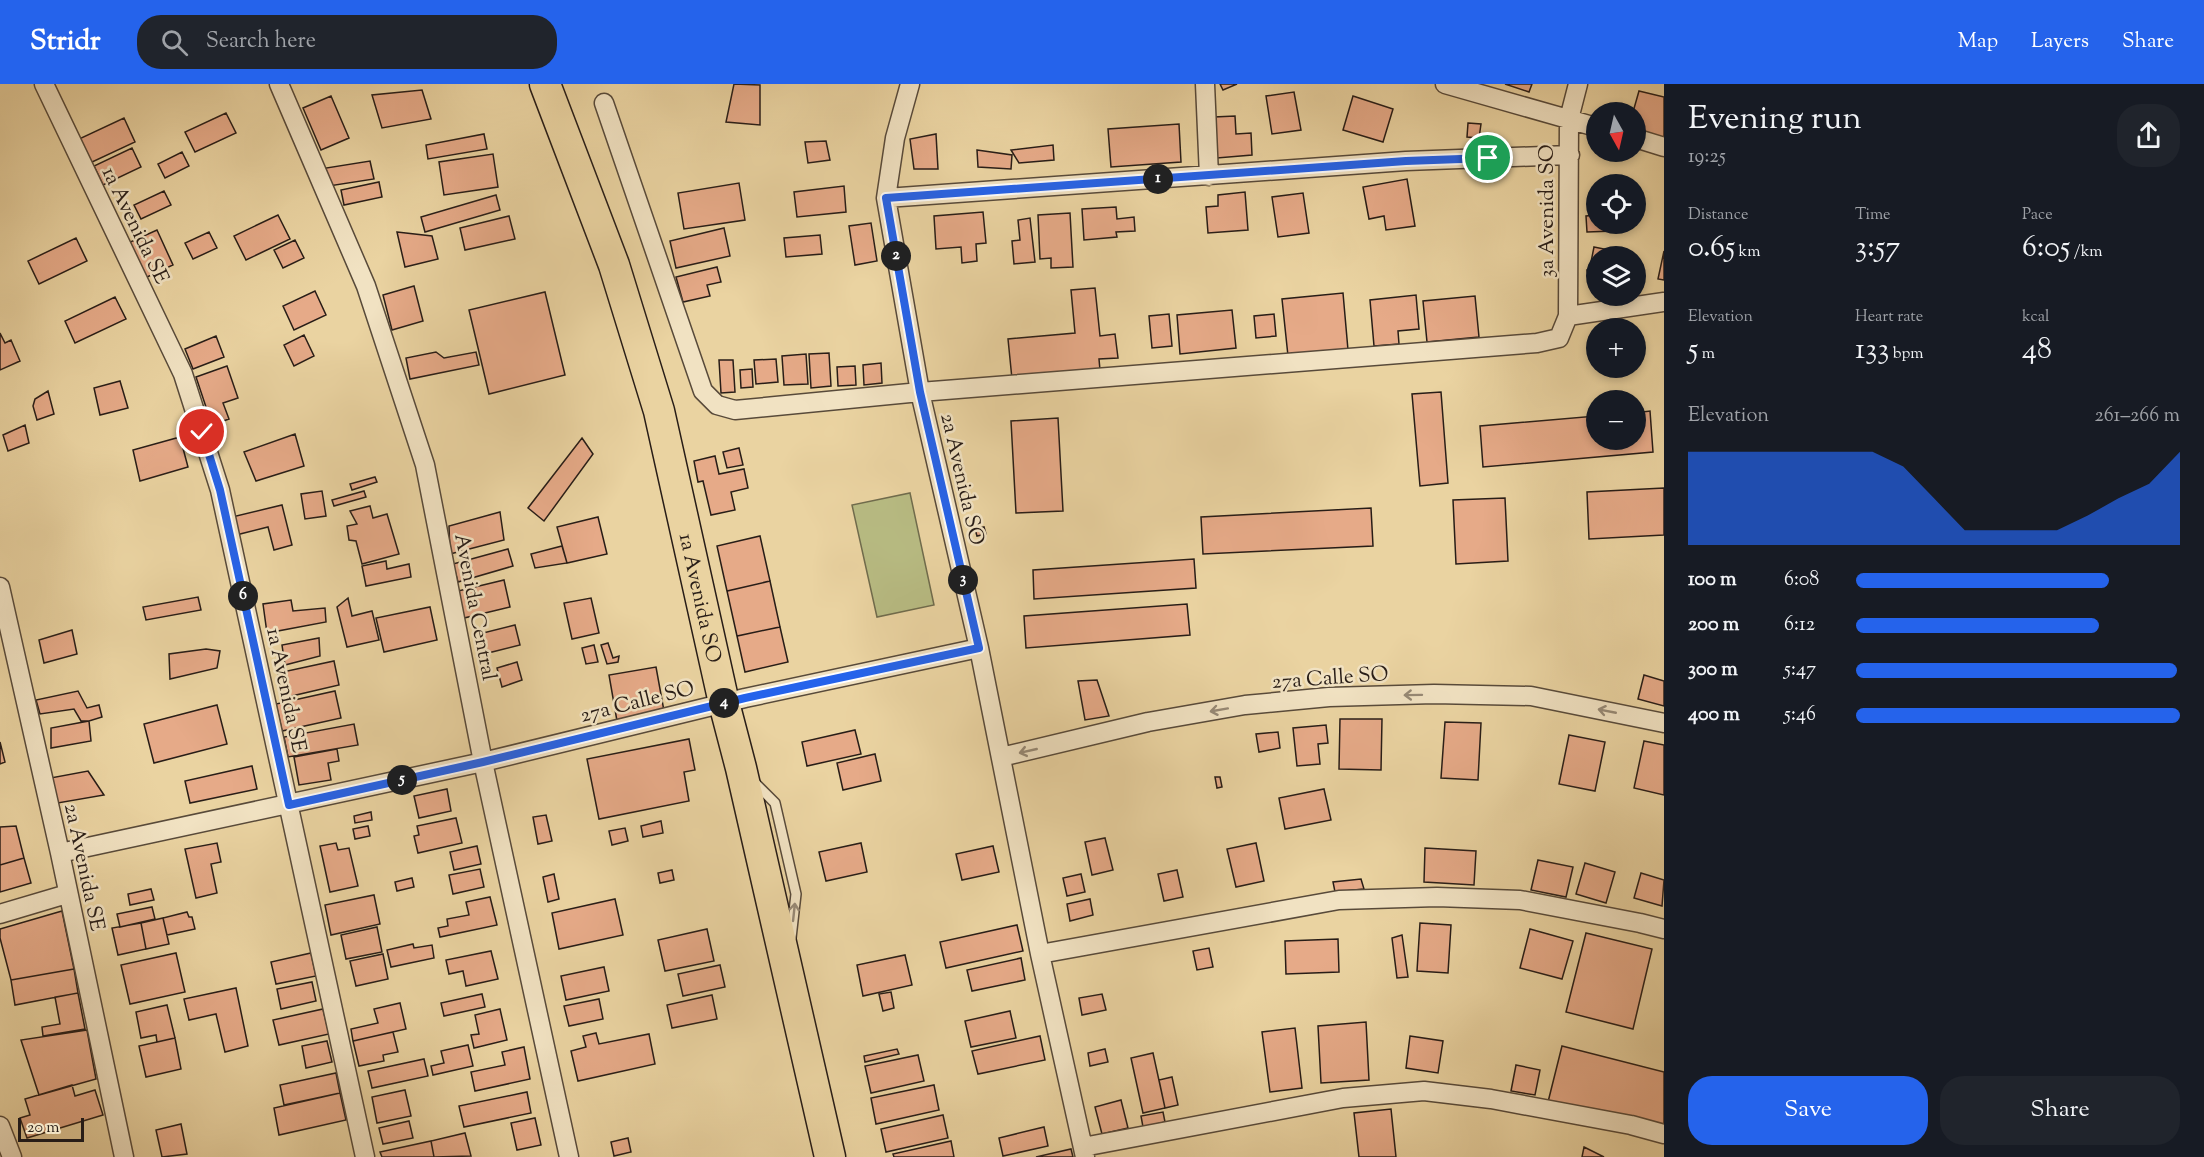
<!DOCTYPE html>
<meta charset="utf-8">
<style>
:root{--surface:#171b24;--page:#20242c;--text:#f1f3f6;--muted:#9ea1a6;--accent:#2563eb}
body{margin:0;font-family:"Sorts Mill Goudy",serif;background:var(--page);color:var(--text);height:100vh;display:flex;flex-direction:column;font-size:22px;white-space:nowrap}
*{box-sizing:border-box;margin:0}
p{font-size:20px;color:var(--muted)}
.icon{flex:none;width:33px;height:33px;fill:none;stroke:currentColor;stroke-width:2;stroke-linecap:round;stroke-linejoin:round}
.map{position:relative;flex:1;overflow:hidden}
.side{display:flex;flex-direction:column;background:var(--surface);width:540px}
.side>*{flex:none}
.needle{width:39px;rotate:172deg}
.controls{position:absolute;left:1586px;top:18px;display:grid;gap:12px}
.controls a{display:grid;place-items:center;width:60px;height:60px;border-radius:50%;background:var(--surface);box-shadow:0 3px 9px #0003;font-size:30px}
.scale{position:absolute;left:18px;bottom:15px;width:66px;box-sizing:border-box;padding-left:6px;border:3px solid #281d17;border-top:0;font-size:16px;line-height:21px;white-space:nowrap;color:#281d17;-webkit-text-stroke:4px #f1e2c2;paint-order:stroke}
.pin{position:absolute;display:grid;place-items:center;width:51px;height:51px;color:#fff;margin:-26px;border:3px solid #fff;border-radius:50%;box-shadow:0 2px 6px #0007}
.km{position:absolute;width:30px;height:30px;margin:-15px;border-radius:50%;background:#222;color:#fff;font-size:16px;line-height:30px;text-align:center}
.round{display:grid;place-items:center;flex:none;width:63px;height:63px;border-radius:24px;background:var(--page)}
.overview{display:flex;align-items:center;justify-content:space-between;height:102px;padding:0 24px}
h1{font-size:33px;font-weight:600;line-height:45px}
.figures{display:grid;grid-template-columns:repeat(3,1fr);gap:9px;height:102px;padding:6px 24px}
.figures div{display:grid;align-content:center}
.figures b{font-size:30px;font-weight:600}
.figures small{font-size:16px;font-weight:400}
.figures p{font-size:16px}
.chart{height:168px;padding:12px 24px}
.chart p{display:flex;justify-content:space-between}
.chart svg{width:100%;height:108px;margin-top:6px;fill:var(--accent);opacity:.7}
.action{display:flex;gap:12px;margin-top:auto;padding:12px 24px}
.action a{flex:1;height:69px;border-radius:24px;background:var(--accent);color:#fff;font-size:24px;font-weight:600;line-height:69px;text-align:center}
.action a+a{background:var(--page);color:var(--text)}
ul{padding:0 24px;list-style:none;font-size:20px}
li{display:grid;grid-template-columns:96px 72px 1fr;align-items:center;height:45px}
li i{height:15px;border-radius:8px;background:var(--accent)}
header{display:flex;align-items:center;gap:36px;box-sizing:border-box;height:84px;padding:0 30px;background:var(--accent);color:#fff}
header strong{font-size:28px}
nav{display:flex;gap:33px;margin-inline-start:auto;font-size:21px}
.search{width:420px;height:54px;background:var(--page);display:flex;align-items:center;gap:15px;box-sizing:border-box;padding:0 21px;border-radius:24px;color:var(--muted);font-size:22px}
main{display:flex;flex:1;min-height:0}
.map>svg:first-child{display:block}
</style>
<header>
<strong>Stridr</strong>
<div class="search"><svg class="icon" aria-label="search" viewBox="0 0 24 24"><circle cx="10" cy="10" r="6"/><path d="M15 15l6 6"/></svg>Search here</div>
<nav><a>Map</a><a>Layers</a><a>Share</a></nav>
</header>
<main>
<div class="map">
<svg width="1664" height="1073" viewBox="0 0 1664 1073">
<rect width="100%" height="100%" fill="#ead3a1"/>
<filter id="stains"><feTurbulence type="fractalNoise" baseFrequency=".00333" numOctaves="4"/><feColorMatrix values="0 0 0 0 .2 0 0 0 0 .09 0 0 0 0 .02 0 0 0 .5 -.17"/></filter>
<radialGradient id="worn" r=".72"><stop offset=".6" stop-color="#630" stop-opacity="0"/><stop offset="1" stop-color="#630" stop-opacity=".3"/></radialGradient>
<path fill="#b8bc83" stroke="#706c4d" stroke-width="1.5" d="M910 409 934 521 877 533 852 421Z"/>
<path fill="#e6aa88" stroke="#281d17" stroke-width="1.5" d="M734 0 760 1V41L726 38Z
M1220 0H1237L1223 6Z
M1505 0H1532L1529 8Z
M422 6 431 35 382 44 372 11Z
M1639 7 1664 13V58L1635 50V28H1633Z
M1294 8 1301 46 1272 50 1266 12Z
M331 12 349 54 321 66 303 24Z
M1353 12 1393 25 1383 58 1343 46Z
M226 29 236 49 195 68 185 48Z
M1235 32 1236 50 1251 49 1252 71 1217 74 1214 33Z
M124 34 135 58 90 79 79 55Z
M1468 39 1481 40 1479 54 1467 53Z
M1179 40 1181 78 1111 83 1108 45Z
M484 50 487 65 428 75 426 61Z
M936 50 938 85H914L910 55Z
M826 57 830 76 808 79 805 58Z
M1053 61 1054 76 1019 79 1011 66Z
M132 64 141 83 103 101 94 82Z
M977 66 1012 71 1011 85 978 83Z
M182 68 189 82 165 94 158 80Z
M493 70 498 103 444 111 439 78Z
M370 77 374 95 329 102 326 84Z
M1407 95 1415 142 1386 146 1384 132 1369 135 1363 103Z
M379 98 382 113 344 121 341 106Z
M739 99 745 136 684 145 678 109Z
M844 102 846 128 797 133 794 108Z
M164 107 171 121 141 135 134 121Z
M1245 108 1248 146 1208 149 1206 123 1218 122V111Z
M1303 109 1309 149 1278 153 1272 113Z
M496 111 500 126 425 148 421 133Z
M1116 123 1117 135 1134 133 1135 147 1116 148 1117 153 1084 156 1082 125Z
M983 128 986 159 976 160 977 177 962 179 961 163 936 165 934 132Z
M1070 129 1073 183 1051 184V174L1040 175 1038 131Z
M278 131 290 155 246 176 234 152Z
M1596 131V140H1613L1614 147 1587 148 1586 132Z
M509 132 515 155 465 166 460 144Z
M1030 134 1035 178 1014 180 1012 157 1020 156 1018 136Z
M871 139 877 177 855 181 849 142Z
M724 144 730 172 676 184 670 157Z
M157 146 173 181 145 194 128 159Z
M209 148 217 164 193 175 185 159Z
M397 148 432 152 438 175 405 183Z
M820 151 822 170 786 173 784 154Z
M76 154 87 177 39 200 28 177Z
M295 156 304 174 283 184 274 166Z
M1594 163 1619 168 1617 172H1596V178H1591Z
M1664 167V196L1658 195Z
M717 183 721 198 707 201 710 212 683 218 676 193Z
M1587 186H1596V199L1589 200Z
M414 202 423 237 392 246 383 211Z
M1095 204 1100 252 1115 250 1118 274 1099 275 1100 286 1012 295 1008 255 1075 249 1071 206Z
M315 207 326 231 294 246 283 222Z
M545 208 565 291 489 310 469 226Z
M1343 209 1348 266 1288 272 1282 215Z
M1416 211 1419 245 1398 247 1399 260 1374 262 1370 216Z
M1475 212 1479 253 1427 258 1423 217Z
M115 213 126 235 75 259 65 237Z
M1232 226 1236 264 1180 270 1177 231Z
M1169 230 1172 262 1152 264 1149 232Z
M1274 230 1276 252 1256 254 1254 232Z
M0 249 5 259 11 256 20 277 0 286Z
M304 251 314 272 294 282 284 261Z
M216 252 224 273 193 285 185 265Z
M436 268 444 274 476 268 479 281 410 295 406 274Z
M829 269 831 302 811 304 809 270Z
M806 270 808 300 784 301 782 272Z
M776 275 778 298 756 300 754 276Z
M719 276H733L735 308 721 309Z
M881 279 882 299 864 301 863 281Z
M227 282 238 314 223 319 229 335 212 341 196 293Z
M855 282 856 301 838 302 837 283Z
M752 285 753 303 741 304 740 286Z
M120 297 128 324 100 331 94 304Z
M48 307 54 330 37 336 33 322 35 315Z
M1441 308 1448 399 1420 402 1412 310Z
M1650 327 1653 368 1483 383 1480 342 1596 332V356H1635V329Z
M1058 334 1063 427 1016 429 1011 337Z
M25 341 29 359 8 367 3 351Z
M295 350 304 382 256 397 244 368Z
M180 353 188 383 140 397 133 366Z
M582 354 593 370 544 437 528 424Z
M739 364 743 381 727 384 723 368Z
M715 372 719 390 744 385 748 404 731 408 735 426 711 431 703 397 698 398 694 377Z
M375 393 377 398 352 406 350 400Z
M1664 404V451L1589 455 1587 408Z
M322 407 326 432 305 435 301 410Z
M364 407 366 413 334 422 332 416Z
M1505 414 1508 477 1456 480 1453 416Z
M282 421 292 461 274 466 268 443 236 451 232 433Z
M370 422 373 434 387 430 399 470 362 480 356 457 349 456 347 442 357 440 350 427Z
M1371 424 1373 462 1203 470 1201 433Z
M500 428 504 456 450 470 449 442Z
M598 433 607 470 567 479 557 443Z
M984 443 986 450 977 452 975 445Z
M760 452 770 497 727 507 717 462Z
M562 462 567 479 535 484 531 470Z
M508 465 513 482 458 498 453 480Z
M1194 475 1196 504 1034 515 1033 486Z
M386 477 387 485 409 480 411 493 366 502 362 482Z
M504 496 510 523 464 534 458 507Z
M770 497 780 543 737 552 727 507Z
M198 513 201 526 146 536 143 523Z
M348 514 352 532 372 527 379 556 347 563 337 523Z
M591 514 599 549 572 555 564 519Z
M291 516 293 527 325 524 326 538 267 549 263 520Z
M1187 520 1190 551 1026 564 1024 532Z
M430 523 437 556 384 568 376 534Z
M515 541 520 561 484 570 479 550Z
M780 543 788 578 745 588 737 552Z
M72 546 77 570 44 579 39 556Z
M319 554 320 572 285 581 282 561Z
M608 559 613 574 619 572 618 578 607 580 601 561Z
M594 561 598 578 586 580 582 564Z
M206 565 220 567 217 584 170 595 169 570Z
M334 577 339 601 283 614 278 589Z
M517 578 522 596 502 603 497 584Z
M656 583 664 627 617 637 609 591Z
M1644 591 1664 597V622L1638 615Z
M1097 596 1109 632 1085 636 1078 597Z
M78 607 87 624 99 621 102 633 89 637H81L74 625 40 630 36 616Z
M335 607 341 634 282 647 276 620Z
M217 621 227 660 154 679 144 640Z
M1340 635H1382L1381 686 1339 685Z
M89 637 91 657 51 664V644Z
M1445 638 1481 639 1478 696 1441 694Z
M354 640 358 661 288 673 284 653Z
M1326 641 1328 659 1318 660 1320 680 1297 682 1293 644Z
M855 646 861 670 807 682 802 658Z
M1278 648 1280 664 1259 668 1256 650Z
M1569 651 1605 658 1595 707 1559 700Z
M689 655 695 686 684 688 689 717 599 735 587 675Z
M1644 657 1664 661V711L1634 704Z
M0 658 5 678 0 680Z
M337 665 339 677 328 679 331 696 299 701 294 673Z
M875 670 881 697 843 706 837 679Z
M252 682 257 705 190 719 185 697Z
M88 687 104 711 52 720 45 695Z
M1215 693H1220L1222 703 1217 704Z
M447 705 451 727 419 734 414 712Z
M1324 705 1331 736 1285 745 1279 714Z
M371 728 372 736 355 739 354 732Z
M546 731 552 757 538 760 533 733Z
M456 734 462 759 418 769 414 752 419 751 417 742Z
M661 737 663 749 643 753 641 742Z
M16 742 24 774 0 781V743Z
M368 742 370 752 355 755 353 745Z
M625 744 628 757 612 761 609 747Z
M1105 754 1113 786 1092 791 1085 758Z
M217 759 221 778 211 780 217 809 196 814 185 765Z
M336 759 338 766 349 764 358 802 330 808 320 762Z
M861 759 867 788 826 797 819 768Z
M1256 759 1264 797 1236 803 1227 765Z
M477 762 481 780 454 786 450 768Z
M993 762 999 788 962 796 956 770Z
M1425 764 1476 767 1474 801 1424 798Z
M24 774 31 799 0 808V781Z
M1538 776 1573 783 1566 813 1531 806Z
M1585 779 1615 788 1606 819 1576 810Z
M480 785 484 803 453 810 449 791Z
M672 786 674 796 660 799 658 789Z
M1177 786 1183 813 1164 817 1158 790Z
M1641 789 1664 796 1662 822 1634 814Z
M554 790 559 815 548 818 543 793Z
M1081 790 1085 808 1067 812 1063 794Z
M412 794 414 803 397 807 395 798Z
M1361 795 1364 805 1335 808 1333 798Z
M151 805 154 816 130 821 128 810Z
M374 811 380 840 331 851 325 821Z
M490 813 497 841 440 853 438 844 448 842 447 835 469 831 466 818Z
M615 815 623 851 559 865 552 829Z
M1090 815 1093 831 1070 837 1067 820Z
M152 823 155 835 120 843 117 830Z
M62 827 74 885 11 896 0 854V845Z
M187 828 189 833H192L195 845 167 851 163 834Z
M163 834 169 860 146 865 141 839Z
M141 839 146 865 118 871 112 844Z
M1420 839 1451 841 1448 889 1417 887Z
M1017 841 1023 867 946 884 940 858Z
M377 843 382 868 346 875 341 851Z
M707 845 714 877 665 887 658 856Z
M1530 845 1573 857 1562 895 1520 884Z
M1586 849 1652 865 1633 945 1566 928Z
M1402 851 1408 893 1397 894 1392 854Z
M1338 855 1339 888 1286 890 1285 857Z
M413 860 414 864 432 861 434 874 391 883 387 866Z
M1209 864 1213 883 1197 886 1193 867Z
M491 867 498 895 466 902 463 887 449 890 446 876Z
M176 869 185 908 130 920 121 881Z
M311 869 316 892 276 900 271 878Z
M383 870 388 895 356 902 350 877Z
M905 871 912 901 863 912 857 881Z
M1021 874 1025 896 972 907 967 886Z
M720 881 725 903 683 912 678 890Z
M604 883 609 907 566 916 561 892Z
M74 885 78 909 15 921 11 896Z
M312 898 316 917 281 925 277 905Z
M236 904 248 962 225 968 216 930 189 936 184 915Z
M891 908 894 924 883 927 879 910Z
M78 909 85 945 43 952 42 943 60 940 55 913Z
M482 910 485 923 444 932 441 919Z
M1102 910 1106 926 1082 931 1079 914Z
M712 911 717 935 672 944 667 921Z
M599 915 603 935 569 942 564 922Z
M400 919 406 945 353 957 351 945 378 939 374 925Z
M167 921 175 954 157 958 156 951 141 954 136 928Z
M323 925 329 950 279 961 273 936Z
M500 925 507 956 474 964 471 951 479 950 475 931Z
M1010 927 1016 954 971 963 965 937Z
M1366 938 1369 996 1321 999 1318 942Z
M1295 944 1302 1004 1270 1008 1262 948Z
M87 946 96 995 39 1011 21 956Z
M393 948 398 968 383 971 384 977 359 982 353 957Z
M596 949 599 960 649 950 655 980 578 997 571 967 586 963 583 952Z
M1040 952 1045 976 978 990 972 967Z
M1410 952 1443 957 1438 989 1406 984Z
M175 954 181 985 146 993 139 962Z
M327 957 332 978 306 984 302 962Z
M468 961 473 982 433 991 431 982 444 979 441 967Z
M1562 962 1664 988V1045L1548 1018Z
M524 963 530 995 475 1007 471 988 505 981 502 968Z
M897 965 899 970 865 978 864 972Z
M1105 965 1108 978 1090 982 1088 969Z
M1153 969 1165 1024 1143 1029 1131 974Z
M918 971 924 997 871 1009 865 982Z
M424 975 428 992 372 1004 368 987Z
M1516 981 1540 986 1535 1011 1511 1007Z
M336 989 340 1009 284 1021 280 1001Z
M1172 993 1178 1021 1165 1024 1159 996Z
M72 1001 75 1012 95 1006 103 1031 27 1054 20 1034 30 1031 25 1015Z
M934 1001 939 1026 876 1040 871 1014Z
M405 1006 411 1032 377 1039 372 1013Z
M527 1008 531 1029 464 1043 459 1022Z
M340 1009 346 1036 279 1051 274 1024Z
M1121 1016 1128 1044 1102 1050 1095 1023Z
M1391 1025 1396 1073H1359L1354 1029Z
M1163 1028 1165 1038 1143 1043 1141 1032Z
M943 1031 948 1054 886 1068 881 1045Z
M535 1034 541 1061 517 1066 511 1039Z
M409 1037 413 1054 383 1060 379 1044Z
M181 1040 187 1070 162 1073 156 1046Z
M1044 1043 1048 1062 1003 1072 999 1054Z
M465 1049 471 1072 434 1073 431 1057Z
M628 1054 631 1068 614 1072 611 1058Z
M431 1057 434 1073H382L380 1068Z
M951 1057 954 1073H894L893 1070Z
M1584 1063 1604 1073H1582Z
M1071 1065 1073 1073H1036Z"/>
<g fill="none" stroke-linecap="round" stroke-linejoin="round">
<defs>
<path id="service" d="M753 697 775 719 796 810 791 854"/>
<path id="minor" d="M44 0 183 290 220 406 365 1073
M279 0 366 202 425 381 483 678 569 1073
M910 0 895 54 886 114 920 308 979 564 1040 870 1085 1073
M1205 0 1209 92
M1445 0 1596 43
M604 19 703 307 717 321 735 326 920 308 1537 259 1559 254 1568 232 1569 35 1578 0
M1635 54 1664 63
M886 114 1406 77 1570 71
M1568 232 1664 218
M0 503 60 769 124 1073
M1001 673 1148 638 1245 621 1329 613 1434 610 1531 612 1664 639
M60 769 483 678 745 614 979 564
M0 830 67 810
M1040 870 1339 816 1437 813 1520 816 1640 839 1664 845
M0 1042 12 1073
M1083 1063 1343 1014 1424 1007 1491 1015 1631 1041 1664 1050"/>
<g id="trunk">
<path id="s1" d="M545 0 614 181 659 327 724 619 741 684 830 1073"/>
</g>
</defs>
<use href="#service" stroke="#584a3a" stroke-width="12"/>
<use href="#minor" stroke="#584a3a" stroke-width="21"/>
<use href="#trunk" stroke="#281d17" stroke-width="33"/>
<use href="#service" stroke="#f1e2c2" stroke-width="9"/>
<use href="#minor" stroke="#f1e2c2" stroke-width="18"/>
<use href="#trunk" stroke="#ead3a1" stroke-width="30"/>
</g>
<defs><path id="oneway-shaft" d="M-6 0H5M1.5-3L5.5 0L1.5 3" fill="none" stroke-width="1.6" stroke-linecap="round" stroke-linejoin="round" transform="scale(1.5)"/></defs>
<g stroke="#978975">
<use href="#oneway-shaft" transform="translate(1413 611) rotate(179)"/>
<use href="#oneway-shaft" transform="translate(1219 626) rotate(170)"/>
<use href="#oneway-shaft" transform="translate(1607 627) rotate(-169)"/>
<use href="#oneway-shaft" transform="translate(1028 667) rotate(167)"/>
<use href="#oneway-shaft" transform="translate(794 828) rotate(-84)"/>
</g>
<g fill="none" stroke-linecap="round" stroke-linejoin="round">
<defs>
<path id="route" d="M202 348 220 406 289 721 483 678 745 614 979 564 920 308 886 114 1406 77 1488 74"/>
</defs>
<use href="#route" stroke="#fff" stroke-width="12"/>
<use href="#route" stroke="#2563eb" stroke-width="8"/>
</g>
<g text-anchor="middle" stroke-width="5" stroke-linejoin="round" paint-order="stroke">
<g font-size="21" fill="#281d17" stroke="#f1e2c2">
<text transform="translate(1546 127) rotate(-90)" y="7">3a Avenida SO</text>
<text transform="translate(136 141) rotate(64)" y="7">1a Avenida SE</text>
<text transform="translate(963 395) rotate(77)" y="7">2a Avenida SO</text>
<text dy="7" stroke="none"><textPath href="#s1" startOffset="538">1a Avenida SO</textPath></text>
<text transform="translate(476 523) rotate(79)" y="7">Avenida Central</text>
<text transform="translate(1330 593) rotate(-4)" y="7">27a Calle SO</text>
<text transform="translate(287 606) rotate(78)" y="7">1a Avenida SE</text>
<text transform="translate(637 617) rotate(-14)" y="7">27a Calle SO</text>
<text transform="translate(85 783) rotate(78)" y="7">2a Avenida SE</text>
</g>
</g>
<rect width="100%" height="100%" filter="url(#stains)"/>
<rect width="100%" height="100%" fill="url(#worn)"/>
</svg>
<div class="controls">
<a><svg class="needle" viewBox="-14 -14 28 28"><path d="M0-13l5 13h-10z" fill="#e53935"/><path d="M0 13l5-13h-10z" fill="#9ea1a6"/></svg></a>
<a><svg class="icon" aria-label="locate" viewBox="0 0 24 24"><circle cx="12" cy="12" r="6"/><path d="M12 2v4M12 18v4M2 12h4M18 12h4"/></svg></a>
<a><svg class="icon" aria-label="layers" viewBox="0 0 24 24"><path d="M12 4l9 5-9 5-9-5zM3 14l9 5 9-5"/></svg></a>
<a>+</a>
<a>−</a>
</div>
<div class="scale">20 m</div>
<div class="pin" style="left:1488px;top:74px;background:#1e9e55"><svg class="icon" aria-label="arrive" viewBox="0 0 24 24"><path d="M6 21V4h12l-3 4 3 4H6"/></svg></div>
<div class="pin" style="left:202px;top:348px;background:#d93025"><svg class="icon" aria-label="check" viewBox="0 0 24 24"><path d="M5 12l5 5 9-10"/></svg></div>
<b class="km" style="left:1158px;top:95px">1</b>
<b class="km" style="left:896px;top:172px">2</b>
<b class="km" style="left:963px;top:496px">3</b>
<b class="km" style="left:724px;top:619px">4</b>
<b class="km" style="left:402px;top:696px">5</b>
<b class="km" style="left:243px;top:512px">6</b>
</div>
<section class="side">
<div class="overview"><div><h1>Evening run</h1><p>19:25</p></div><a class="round"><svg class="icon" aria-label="share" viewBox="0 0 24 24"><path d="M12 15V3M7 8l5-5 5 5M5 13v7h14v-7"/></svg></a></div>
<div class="figures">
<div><p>Distance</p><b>0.65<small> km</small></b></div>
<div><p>Time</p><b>3:57</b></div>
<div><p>Pace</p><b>6:05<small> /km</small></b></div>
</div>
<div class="figures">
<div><p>Elevation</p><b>5<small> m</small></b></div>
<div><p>Heart rate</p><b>133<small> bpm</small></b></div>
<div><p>kcal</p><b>48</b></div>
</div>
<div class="chart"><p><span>Elevation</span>261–266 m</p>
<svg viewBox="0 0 160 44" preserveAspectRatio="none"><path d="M0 44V6L10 6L20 6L30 6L40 6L50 6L60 6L70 12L80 25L90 38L100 38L110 38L120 38L130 32L140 25L150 19L160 6V44z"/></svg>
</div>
<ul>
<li><b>100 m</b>6:08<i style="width:78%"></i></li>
<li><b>200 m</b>6:12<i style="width:75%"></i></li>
<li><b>300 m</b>5:47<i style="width:99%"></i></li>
<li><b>400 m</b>5:46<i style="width:100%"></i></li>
</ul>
<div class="action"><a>Save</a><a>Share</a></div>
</section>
</main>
